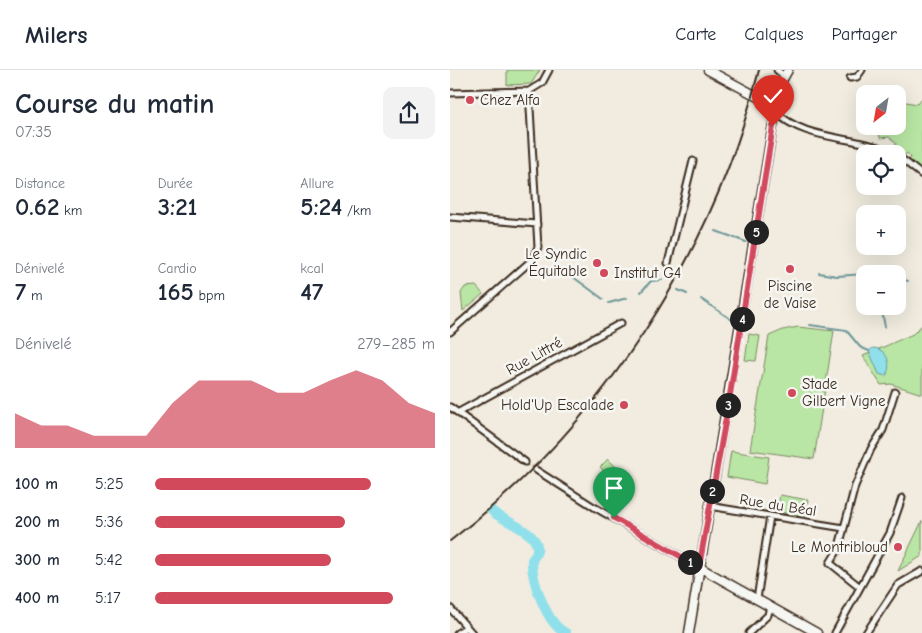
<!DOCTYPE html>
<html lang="fr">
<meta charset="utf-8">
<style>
:root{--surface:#fff;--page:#f2f2f3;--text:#1f2937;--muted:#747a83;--line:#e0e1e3;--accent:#d1495b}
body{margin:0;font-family:"Comic Neue",sans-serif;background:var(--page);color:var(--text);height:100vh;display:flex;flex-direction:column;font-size:19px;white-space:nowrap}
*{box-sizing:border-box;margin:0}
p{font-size:16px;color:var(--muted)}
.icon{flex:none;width:28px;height:28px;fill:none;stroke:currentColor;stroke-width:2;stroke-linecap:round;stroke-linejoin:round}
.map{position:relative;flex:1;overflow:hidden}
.sheet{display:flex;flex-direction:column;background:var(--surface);width:450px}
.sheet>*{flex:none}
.needle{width:32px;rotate:211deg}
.tools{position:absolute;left:406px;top:15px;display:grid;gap:10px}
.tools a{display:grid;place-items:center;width:50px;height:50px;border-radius:10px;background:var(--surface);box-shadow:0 5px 20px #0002;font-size:25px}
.pin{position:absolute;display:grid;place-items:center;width:42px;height:42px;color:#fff;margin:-51px -21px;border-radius:50% 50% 50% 0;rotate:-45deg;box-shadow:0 0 5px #0007}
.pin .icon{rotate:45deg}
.km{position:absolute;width:25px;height:25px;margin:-12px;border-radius:50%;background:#222;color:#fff;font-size:14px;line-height:25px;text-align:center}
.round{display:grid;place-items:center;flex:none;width:52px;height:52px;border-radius:10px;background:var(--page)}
.headline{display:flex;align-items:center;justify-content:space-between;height:85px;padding:0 15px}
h1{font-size:28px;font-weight:600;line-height:38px}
.stats{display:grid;grid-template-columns:repeat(3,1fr);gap:8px;height:85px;padding:5px 15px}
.stats div{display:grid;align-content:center}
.stats b{font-size:25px;font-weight:600}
.stats small{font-size:14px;font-weight:400}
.stats p{font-size:14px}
.chart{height:140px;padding:10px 15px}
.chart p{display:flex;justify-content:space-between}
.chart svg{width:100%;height:90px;margin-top:5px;fill:var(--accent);opacity:.7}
ul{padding:0 15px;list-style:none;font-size:16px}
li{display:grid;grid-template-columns:80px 60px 1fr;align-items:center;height:38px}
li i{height:12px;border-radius:6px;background:var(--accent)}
header{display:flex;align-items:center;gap:30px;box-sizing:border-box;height:70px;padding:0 25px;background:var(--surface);border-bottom:1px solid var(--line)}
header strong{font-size:24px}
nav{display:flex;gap:28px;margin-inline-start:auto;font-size:18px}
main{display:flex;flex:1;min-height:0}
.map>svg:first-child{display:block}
</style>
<header>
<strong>Milers</strong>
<nav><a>Carte</a><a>Calques</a><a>Partager</a></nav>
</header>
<main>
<section class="sheet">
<div class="headline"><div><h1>Course du matin</h1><p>07:35</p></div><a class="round"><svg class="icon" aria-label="share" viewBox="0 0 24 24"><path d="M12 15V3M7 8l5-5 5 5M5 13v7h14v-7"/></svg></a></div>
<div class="stats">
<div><p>Distance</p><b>0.62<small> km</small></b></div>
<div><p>Durée</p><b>3:21</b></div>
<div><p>Allure</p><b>5:24<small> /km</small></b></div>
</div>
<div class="stats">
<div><p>Dénivelé</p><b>7<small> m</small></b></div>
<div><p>Cardio</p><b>165<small> bpm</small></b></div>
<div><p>kcal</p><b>47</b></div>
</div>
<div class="chart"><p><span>Dénivelé</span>279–285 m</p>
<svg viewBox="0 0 160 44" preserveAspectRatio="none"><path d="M0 44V27L10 33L20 33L30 38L40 38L50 38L60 22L70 11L80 11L90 11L100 17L110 17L120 11L130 6L140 11L150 22L160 27V44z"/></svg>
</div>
<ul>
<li><b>100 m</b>5:25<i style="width:77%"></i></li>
<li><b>200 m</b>5:36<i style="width:68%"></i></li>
<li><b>300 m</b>5:42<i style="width:63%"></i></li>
<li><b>400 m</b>5:17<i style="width:85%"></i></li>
</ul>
</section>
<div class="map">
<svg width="472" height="563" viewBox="0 0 472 563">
<rect width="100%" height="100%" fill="#f1ecdf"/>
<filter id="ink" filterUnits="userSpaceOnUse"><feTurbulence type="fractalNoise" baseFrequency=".02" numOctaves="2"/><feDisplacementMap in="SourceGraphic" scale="10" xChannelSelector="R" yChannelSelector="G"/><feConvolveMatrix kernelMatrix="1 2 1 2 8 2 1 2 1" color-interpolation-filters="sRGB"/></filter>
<g filter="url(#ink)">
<path fill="#b9e6a4" stroke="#7a8861" d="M57 0H90L81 14 57 15Z
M472 28V101L459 90 461 87 457 83 455 85 445 80 446 73 439 67 430 68 429 62 439 56H448L451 31 467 34Z
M26 216 33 224 13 241 11 223 15 217Z
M472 255V324L441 314 431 315 413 286 463 264Z
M348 257 384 261 364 389 300 380 319 266 333 260Z
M299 264 310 266 306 291 295 290Z
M281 381 319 387 315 414 277 407Z
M158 389 174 405 167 413 150 397Z
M330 425 358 430 356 446 327 442Z
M472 451V486L448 501Z"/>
<path fill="#90e0eb" stroke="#6e9799" d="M423 278C438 279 442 295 436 306L429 304 419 281Z"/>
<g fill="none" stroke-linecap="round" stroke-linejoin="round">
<path stroke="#6e9799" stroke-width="2" d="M266 161 296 172
M115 201 153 229
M369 203 387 206 415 204
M426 204H429
M448 208 458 211
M228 220 237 224
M191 222 201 211 212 210
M251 229 282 250
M159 233 177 228
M431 236 435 257
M360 255 396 260 410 277 419 281"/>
<path stroke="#90e0eb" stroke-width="10" d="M42 441C54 453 103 465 82 490 81 509 97 555 116 563"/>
<path stroke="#cdc5b8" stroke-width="5" stroke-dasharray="5 2.5" stroke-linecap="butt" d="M75 392 86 400"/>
<defs>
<path id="street" d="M327 0 334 6
M400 8 407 7 412 0
M0 23 79 21 92 13 99 0
M325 41C356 73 407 64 444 84
M448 86 472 105
M0 147 87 154
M218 193 243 91
M0 262 82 190 88 177 79 21
M0 337 75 392
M9 342 171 253
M86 400 144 437 249 497
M259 436 394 458 405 416 421 379 433 360 445 322
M394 458 388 480 380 493 410 517
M307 529 320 446
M0 538 22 563
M7 563 17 557
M299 563 318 545 320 536
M385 563 440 463 452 428
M416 563 448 515 472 501"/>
<path id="secondary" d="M258 0 314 30 325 41
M249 497 367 563
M239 563 328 24 329 16 338 0"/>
</defs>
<use href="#street" stroke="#3b2a1e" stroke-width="9"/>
<use href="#secondary" stroke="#3b2a1e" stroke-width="11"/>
<use href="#street" stroke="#f6f6f2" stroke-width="5"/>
<use href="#secondary" stroke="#f6f6f2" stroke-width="8"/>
<path stroke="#3b2a1e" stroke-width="2" d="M0 471C153 353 262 188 309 0"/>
</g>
</g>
<g fill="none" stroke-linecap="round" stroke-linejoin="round" filter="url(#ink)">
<defs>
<path id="route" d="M164 448 249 497 279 331 323 56"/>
</defs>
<use href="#route" stroke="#fff" stroke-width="10"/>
<use href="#route" stroke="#d1495b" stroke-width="6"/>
</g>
<g fill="#d1495b" stroke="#f6f6f2" stroke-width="2">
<circle cx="20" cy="30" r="5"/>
<circle cx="147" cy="193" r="5"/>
<circle cx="340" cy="199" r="5"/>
<circle cx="154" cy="203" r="5"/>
<circle cx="342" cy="323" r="5"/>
<circle cx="174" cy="335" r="5"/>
<circle cx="448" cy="477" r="5"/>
</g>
<g text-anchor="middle" stroke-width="5" stroke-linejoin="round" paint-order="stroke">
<g font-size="15" fill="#3b2a1e" stroke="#f6f6f2" text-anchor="start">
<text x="30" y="35">Chez Alfa</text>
<text x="137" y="189" text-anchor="end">Le Syndic<tspan x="137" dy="17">Équitable</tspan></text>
<text x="164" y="208">Institut G4</text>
<text x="340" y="221" text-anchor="middle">Piscine<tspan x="340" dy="17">de Vaise</tspan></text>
<text x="352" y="319">Stade<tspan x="352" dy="17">Gilbert Vigne</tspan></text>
<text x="164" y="340" text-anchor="end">Hold'Up Escalade</text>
<text x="438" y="482" text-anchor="end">Le Montribloud</text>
</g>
<g font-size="15" fill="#3b2a1e" stroke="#f6f6f2">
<text transform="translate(84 286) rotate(-29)" y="5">Rue Littré</text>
<text transform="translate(328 435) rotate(9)" y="5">Rue du Béal</text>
</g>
</g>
</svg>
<div class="tools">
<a><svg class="needle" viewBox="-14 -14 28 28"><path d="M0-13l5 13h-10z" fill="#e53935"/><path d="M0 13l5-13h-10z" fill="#747a83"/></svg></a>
<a><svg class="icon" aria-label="locate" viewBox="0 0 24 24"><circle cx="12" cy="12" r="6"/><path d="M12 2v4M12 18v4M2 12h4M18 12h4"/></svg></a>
<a>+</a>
<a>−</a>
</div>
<div class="pin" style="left:164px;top:448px;background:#1e9e55"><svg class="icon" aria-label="arrive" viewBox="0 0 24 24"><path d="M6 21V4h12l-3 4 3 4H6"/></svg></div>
<div class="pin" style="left:323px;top:56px;background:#d93025"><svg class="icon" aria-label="check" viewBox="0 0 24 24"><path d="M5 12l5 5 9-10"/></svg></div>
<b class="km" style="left:240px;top:492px">1</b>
<b class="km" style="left:262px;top:421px">2</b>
<b class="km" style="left:278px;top:335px">3</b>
<b class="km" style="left:292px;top:249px">4</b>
<b class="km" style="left:306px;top:162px">5</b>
</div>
</main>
